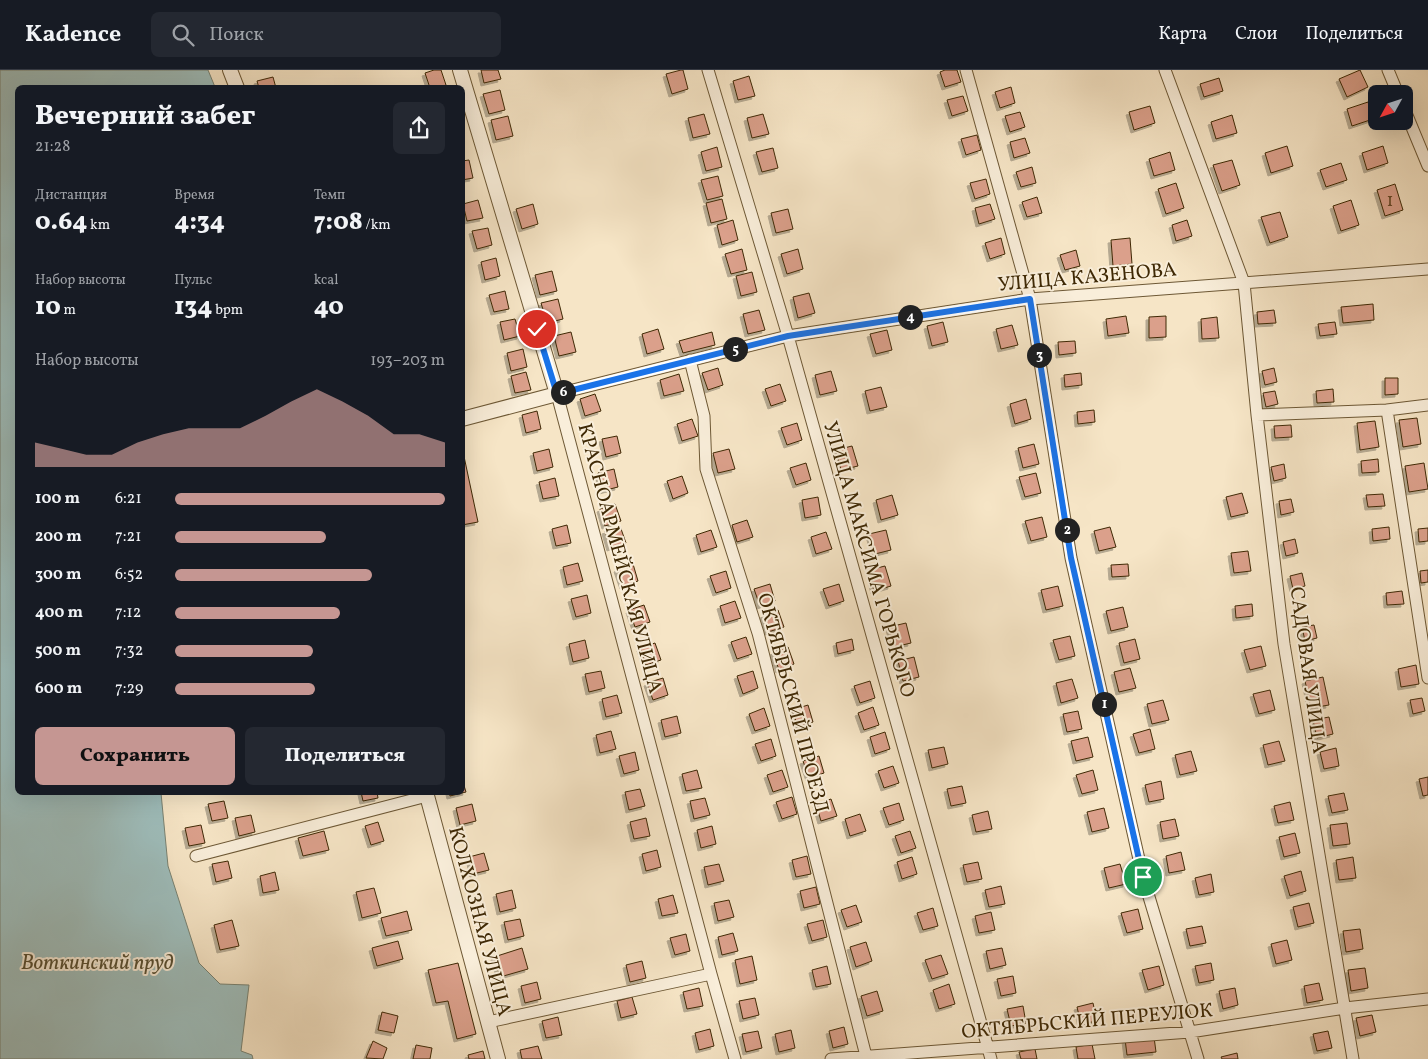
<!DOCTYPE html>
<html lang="ru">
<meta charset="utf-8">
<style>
:root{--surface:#171b24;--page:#242831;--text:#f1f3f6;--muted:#9ea1a6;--line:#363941;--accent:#c59692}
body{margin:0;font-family:Vollkorn,serif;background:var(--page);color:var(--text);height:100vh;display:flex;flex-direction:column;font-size:19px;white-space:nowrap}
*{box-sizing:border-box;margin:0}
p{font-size:16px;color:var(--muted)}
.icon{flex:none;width:28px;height:28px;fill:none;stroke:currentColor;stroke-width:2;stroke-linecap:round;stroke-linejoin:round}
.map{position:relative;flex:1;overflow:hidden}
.sheet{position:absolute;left:15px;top:15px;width:450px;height:710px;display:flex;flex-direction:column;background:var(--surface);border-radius:8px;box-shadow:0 5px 20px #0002}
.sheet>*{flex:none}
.needle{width:32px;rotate:230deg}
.controls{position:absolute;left:1368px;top:15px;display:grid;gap:10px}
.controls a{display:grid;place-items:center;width:45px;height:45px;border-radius:8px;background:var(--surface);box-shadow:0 5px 20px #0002;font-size:25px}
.pin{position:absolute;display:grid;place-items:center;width:42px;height:42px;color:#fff;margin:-21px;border:2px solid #fff;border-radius:50%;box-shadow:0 1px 5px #0007}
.km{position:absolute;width:25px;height:25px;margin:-12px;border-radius:50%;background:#222;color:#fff;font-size:14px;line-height:25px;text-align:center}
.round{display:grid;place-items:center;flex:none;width:52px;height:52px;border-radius:8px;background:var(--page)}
.summary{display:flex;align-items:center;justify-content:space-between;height:85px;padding:0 20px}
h1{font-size:28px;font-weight:800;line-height:38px}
.stats{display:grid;grid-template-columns:repeat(3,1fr);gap:8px;height:85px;padding:5px 20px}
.stats div{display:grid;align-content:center}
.stats b{font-size:25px;font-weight:800}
.stats small{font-size:14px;font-weight:400}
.stats p{font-size:14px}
.chart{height:140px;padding:10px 20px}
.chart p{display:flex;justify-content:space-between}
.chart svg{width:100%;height:90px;margin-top:5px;fill:var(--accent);opacity:.7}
.primary-button{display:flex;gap:10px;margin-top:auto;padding:10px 20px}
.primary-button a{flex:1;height:58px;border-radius:8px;background:var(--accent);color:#111;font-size:20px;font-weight:800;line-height:58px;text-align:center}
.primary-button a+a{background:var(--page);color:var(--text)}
ul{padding:0 20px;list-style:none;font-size:16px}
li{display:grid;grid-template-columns:80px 60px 1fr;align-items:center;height:38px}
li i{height:12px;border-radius:6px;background:var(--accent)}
header{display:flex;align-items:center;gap:30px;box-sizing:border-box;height:70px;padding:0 25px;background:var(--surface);border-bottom:1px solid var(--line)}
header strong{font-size:24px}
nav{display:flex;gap:28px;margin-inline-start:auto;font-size:18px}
.search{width:350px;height:45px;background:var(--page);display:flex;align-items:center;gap:12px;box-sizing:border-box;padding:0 18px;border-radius:8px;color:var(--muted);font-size:19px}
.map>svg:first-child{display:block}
</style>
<header>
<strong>Kadence</strong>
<div class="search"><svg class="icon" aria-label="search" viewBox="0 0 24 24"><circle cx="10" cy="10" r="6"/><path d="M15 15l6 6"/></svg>Поиск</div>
<nav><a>Карта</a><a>Слои</a><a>Поделиться</a></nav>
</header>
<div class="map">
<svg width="1428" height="989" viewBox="0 0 1428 989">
<defs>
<filter id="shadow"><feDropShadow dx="-3" dy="3" stdDeviation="0" flood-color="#0004"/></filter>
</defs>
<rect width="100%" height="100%" fill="#f6e5c6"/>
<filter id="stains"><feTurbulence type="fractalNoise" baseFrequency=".004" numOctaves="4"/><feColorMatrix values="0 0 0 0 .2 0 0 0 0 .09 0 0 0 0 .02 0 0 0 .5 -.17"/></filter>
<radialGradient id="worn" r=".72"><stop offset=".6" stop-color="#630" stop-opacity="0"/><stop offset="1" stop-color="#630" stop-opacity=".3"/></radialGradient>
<path fill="#9ebdbb" stroke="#788272" d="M0 0H208L215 17 18 18V722L161 723 168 796 199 893 220 914 249 915 241 981 252 985 253 989H0Z"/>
<path fill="#dba08b" stroke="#3f2905" filter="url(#shadow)" d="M434 0H441L446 15 439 18H430L425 3Z
M481 0H498L501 9 484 13Z
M681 0H683L688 19 672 24 666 4Z
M945 0H957L961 12 945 17 940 2Z
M1360 0 1368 17 1347 27 1339 9Z
M749 6 755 26 738 30 733 11Z
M273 7 276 18H259L257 11Z
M1219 8 1223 21 1204 27 1200 14Z
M1011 17 1015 33 1000 38 995 22Z
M500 20 505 40 489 44 483 24Z
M963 26 968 41 952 46 947 30Z
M1368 32 1373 49 1352 56 1347 39Z
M1150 36 1155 53 1134 60 1129 42Z
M1020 42 1025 57 1010 62 1005 46Z
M704 44 710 64 693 68 688 48Z
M763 44 769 64 752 68 747 48Z
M1232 45 1237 63 1216 69 1211 52Z
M508 46 513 66 496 70 491 50Z
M977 65 981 80 966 85 961 69Z
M1025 68 1030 83 1014 88 1010 72Z
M1287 76 1293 96 1271 103 1265 83Z
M1383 76 1388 93 1367 100 1362 83Z
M717 77 722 97 706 101 701 82Z
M773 78 778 98 762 102 756 82Z
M1170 82 1175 100 1154 106 1149 89Z
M469 90 473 108 462 110V91Z
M1232 90 1240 115 1222 121 1213 95Z
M1341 93 1347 110 1326 117 1320 100Z
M1032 97 1036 113 1021 117 1016 102Z
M718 106 723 126 707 130 701 110Z
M986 109 990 124 975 129 970 113Z
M1176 113 1184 138 1166 144 1158 119Z
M1395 114 1403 140 1385 146 1377 120Z
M1037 127 1042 143 1027 147 1022 132Z
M722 129 727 149 711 153 706 133Z
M478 130 483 148 467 151 463 134Z
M1351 130 1359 155 1341 161 1333 136Z
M533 134 538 154 522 159 516 139Z
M990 134 995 149 979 154 975 138Z
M788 139 793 159 776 163 771 143Z
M1280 142 1288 167 1270 173 1261 147Z
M733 150 738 170 722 175 717 155Z
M1187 150 1192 166 1176 171 1172 155Z
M488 158 492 175 477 179 472 161Z
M1001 168 1005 184 990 189 985 173Z
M1130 168 1132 194 1113 196 1111 170Z
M742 179 747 200 731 204 725 184Z
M798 179 803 199 787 204 781 184Z
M1076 180 1080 196 1065 200 1060 185Z
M496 188 500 206 485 210 481 192Z
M552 201 557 221 540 225 535 205Z
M752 202 757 222 741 226 736 206Z
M505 221 509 239 494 242 489 225Z
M809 223 815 243 798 248 793 227Z
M558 229 563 249 547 253 541 233Z
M1373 234 1374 250 1343 253 1341 237Z
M759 240 765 260 748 264 743 244Z
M1274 240 1276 253 1258 254 1257 242Z
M1126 246 1129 263 1108 266 1106 249Z
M1166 246V267L1149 268V247Z
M1217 247 1219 268 1202 269 1201 249Z
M515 249 520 266 504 270 500 252Z
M943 252 948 272 932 276 927 256Z
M1335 252 1337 264 1320 266 1318 254Z
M1012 255 1018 275 1001 279 996 259Z
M658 259 664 279 647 284 642 264Z
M887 260 892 280 876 284 870 264Z
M571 262 576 282 559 286 554 266Z
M712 262 715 275 683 283 679 271Z
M1075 271 1076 283 1059 285 1058 272Z
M523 279 527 297 511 301 507 283Z
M718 298 723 315 708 320 702 303Z
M1274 298 1277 312 1265 315 1262 301Z
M831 301 837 321 820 325 815 305Z
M526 302 531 320 515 323 511 306Z
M1081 303 1082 315 1065 317 1064 305Z
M679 304 684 321 664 326 660 310Z
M1385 308H1398V324L1385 325Z
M780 314 786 331 771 336 765 319Z
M881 317 887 337 870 341 865 321Z
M1333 319 1334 332 1317 333 1316 321Z
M1275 321 1278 334 1266 337 1263 323Z
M595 324 601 341 585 346 580 329Z
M1026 329 1031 349 1015 354 1010 334Z
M1094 340 1095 352 1078 354 1077 342Z
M537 341 541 359 526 363 522 345Z
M1417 348 1421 374 1403 377 1399 350Z
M692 349 698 366 682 371 677 354Z
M1375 351 1379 377 1360 380 1357 353Z
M797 353 802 370 787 375 781 358Z
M1291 355 1292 367 1275 368 1274 356Z
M617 366 621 383 606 387 602 369Z
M1034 374 1039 394 1023 398 1018 378Z
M852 376 858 396 841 400 836 380Z
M462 377 478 452 462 455Z
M549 379 553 397 537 401 533 383Z
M729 379 735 399 718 403 713 383Z
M1378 389 1379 402 1362 403 1361 391Z
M806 393 811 410 796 415 790 398Z
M1424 393 1428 419 1409 422 1405 396Z
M1284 394 1286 408 1274 411 1271 397Z
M614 399 618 417 602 421 598 403Z
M1036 403 1041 423 1025 427 1019 407Z
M682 406 688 423 673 429 667 411Z
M555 408 559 426 543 429 539 412Z
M1242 423 1248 443 1231 447 1226 427Z
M1383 424 1385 436 1368 437 1366 425Z
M892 425 898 445 881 450 876 430Z
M818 427 821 445 805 448 802 430Z
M1291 429 1294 442 1281 445 1279 431Z
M615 434 621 451 605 456 600 439Z
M1042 447 1047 467 1031 471 1025 451Z
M747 450 753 467 737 472 732 455Z
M567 455 571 473 556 476 552 459Z
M620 456 626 473 610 478 605 461Z
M1110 457 1116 477 1099 481 1094 461Z
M1389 457 1390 469 1373 471 1372 459Z
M1428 458V471L1419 472 1418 459Z
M711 460 717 477 701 482 696 465Z
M886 460 891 480 875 484 869 464Z
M826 462 832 479 816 484 811 467Z
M1295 469 1298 483 1286 486 1283 472Z
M1248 481 1251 501 1234 503 1231 483Z
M578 493 583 511 567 515 563 497Z
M633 494 638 511 623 516 617 499Z
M1128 494 1129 506 1112 507 1111 495Z
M885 496 891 516 874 521 869 500Z
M1428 500V512L1421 513 1420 501Z
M726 501 731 518 716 523 710 506Z
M1302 503 1305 516 1293 519 1290 506Z
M770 514 775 531 760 536 754 519Z
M839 514 844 531 829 536 823 519Z
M1058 516 1063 536 1046 540 1041 520Z
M1402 521 1404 534 1387 535 1386 523Z
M587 525 591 543 576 547 571 529Z
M735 531 741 548 725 553 720 536Z
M1252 534 1253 546 1236 548 1235 536Z
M644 535 650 552 635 557 629 540Z
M1123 537 1128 557 1111 561 1106 541Z
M778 540 784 557 768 562 763 545Z
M906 553 911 573 894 577 889 557Z
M1314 555 1317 568 1305 571 1302 557Z
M1070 566 1075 586 1059 590 1053 570Z
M746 567 752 584 737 589 731 572Z
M852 569 854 580 838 584 836 573Z
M1135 569 1140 589 1124 593 1119 573Z
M585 570 589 588 573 592 569 574Z
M655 573 661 590 646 595 640 578Z
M1261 576 1266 596 1250 600 1244 580Z
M788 577 794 594 779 600 773 582Z
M914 587 919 607 903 611 898 591Z
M1416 595 1419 614 1401 617 1398 599Z
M1130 598 1136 618 1119 622 1114 602Z
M601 601 605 618 589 622 585 604Z
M753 601 758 618 743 624 737 606Z
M1323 607 1329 635 1311 638 1305 611Z
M663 608 668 625 653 630 647 613Z
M1072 609 1078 628 1061 633 1056 613Z
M870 611 875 628 860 633 854 616Z
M1270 620 1275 640 1259 644 1253 624Z
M617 625 622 643 606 647 602 629Z
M1422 628 1425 641 1413 644 1410 630Z
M1163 630 1169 650 1152 654 1147 634Z
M808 635 813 652 798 657 792 640Z
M873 637 879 655 864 660 858 643Z
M764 638 770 656 755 661 749 644Z
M1078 641 1082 659 1067 662 1063 644Z
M677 646 681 663 665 667 661 650Z
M1329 647 1333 664 1317 668 1313 650Z
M1150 659 1155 679 1139 683 1133 664Z
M611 661 616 679 600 683 596 665Z
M885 662 890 679 875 684 870 667Z
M1088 667 1093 687 1076 691 1071 671Z
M771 669 776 686 761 691 755 674Z
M1279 671 1285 691 1268 695 1263 675Z
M944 677 948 694 932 698 928 680Z
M1336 678 1339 696 1324 699 1320 682Z
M1191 681 1197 701 1180 705 1175 685Z
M635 682 639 700 624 704 619 686Z
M819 686 824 703 809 708 803 691Z
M893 696 899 713 884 718 878 701Z
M697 700 702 718 686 721 682 704Z
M782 700 788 717 773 722 767 705Z
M1093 700 1098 720 1082 724 1076 705Z
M1428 707V725L1423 726 1419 709Z
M462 709 466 722 450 726 449 722H462Z
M1161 711 1164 729 1149 732 1145 715Z
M962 716 966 733 951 736 947 719Z
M640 719 645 736 629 740 625 722Z
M361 722H377L378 728 363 731Z
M1344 723 1348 740 1332 743 1328 726Z
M792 727 797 744 782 749 776 732Z
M705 728 710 745 694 749 690 731Z
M831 729 837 746 821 751 816 734Z
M224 731 228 748 212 751 208 734Z
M1290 732 1294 750 1278 753 1274 736Z
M899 733 904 750 889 755 883 738Z
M472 734 476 751 460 755 456 738Z
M1104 738 1109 758 1092 762 1087 742Z
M988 741 992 759 976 762 972 745Z
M860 744 866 761 850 766 845 749Z
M251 745 255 762 239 766 235 748Z
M646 748 650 766 634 769 630 752Z
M1175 749 1179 766 1163 769 1160 752Z
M378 752 384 771 371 775 365 756Z
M1347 753 1350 774 1333 776 1330 755Z
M201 755 205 773 189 776 185 758Z
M712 756 716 774 701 778 697 760Z
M324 761 329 780 303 786 298 768Z
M910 761 916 778 901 783 895 766Z
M1295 763 1300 783 1284 787 1279 767Z
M657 780 661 797 646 801 642 784Z
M1181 782 1185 800 1169 803 1166 786Z
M484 783 489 800 473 804 469 787Z
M807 786 811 804 796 807 792 790Z
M912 787 917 804 902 809 897 792Z
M1353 787 1356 808 1339 810 1336 790Z
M228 791 232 808 216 812 212 794Z
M978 792 982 809 967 812 963 795Z
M719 794 724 811 708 815 704 797Z
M1120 794 1126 814 1109 818 1104 798Z
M1301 801 1306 821 1290 826 1284 806Z
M275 802 279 820 263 823 260 806Z
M1211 804 1214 822 1199 825 1195 808Z
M1001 816 1005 834 989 837 985 820Z
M816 817 820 834 804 838 800 821Z
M374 818 381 843 362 848 356 822Z
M512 820 516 838 500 842 496 824Z
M673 825 678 843 662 846 658 829Z
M729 830 734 847 718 851 714 833Z
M1309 833 1314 853 1298 857 1293 837Z
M856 835 862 852 847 857 841 840Z
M933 838 938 856 923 860 917 843Z
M1138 839 1143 859 1127 863 1121 843Z
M407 841 412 860 386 866 381 848Z
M991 842 995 860 979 863 975 846Z
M520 849 524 866 508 870 504 852Z
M232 850 239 876 220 880 214 855Z
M823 850 827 867 812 871 807 854Z
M1202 856 1206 873 1190 876 1186 859Z
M1360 859 1363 879 1346 882 1343 861Z
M733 863 738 881 722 885 718 867Z
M686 864 690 881 675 885 670 868Z
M1287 870 1292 890 1276 894 1271 874Z
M398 871 403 889 377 896 372 878Z
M866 872 872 891 856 897 850 877Z
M522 878 528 899 500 907 494 887Z
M1002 878 1006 895 990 899 986 881Z
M941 885 948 904 932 909 925 890Z
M752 886 757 910 740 914 735 890Z
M642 891 646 908 630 912 626 895Z
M458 893 476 964 457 969 448 931 436 933 428 900Z
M1211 893 1214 910 1199 913 1195 896Z
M827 896 831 914 816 917 812 900Z
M1159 896 1164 915 1148 920 1142 900Z
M1365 898 1368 918 1351 921 1348 900Z
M1013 906 1016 923 1001 926 997 909Z
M537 912 541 929 525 933 521 916Z
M1319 913 1323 930 1307 933 1304 916Z
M949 914 955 934 939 939 933 920Z
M699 918 703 936 687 939 683 922Z
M1235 918 1238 935 1223 939 1219 921Z
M877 921 883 941 867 946 861 926Z
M632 927 637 944 621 948 617 931Z
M755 928 759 945 743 949 739 931Z
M1093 933 1097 951 1081 954 1077 937Z
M1023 936 1026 953 1011 956 1007 939Z
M382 942 398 946 394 963 378 960Z
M1372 945 1376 962 1360 966 1356 948Z
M558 947 562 965 546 968 542 951Z
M844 957 848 974 833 978 829 961Z
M710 959 714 976 699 980 695 963Z
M791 960 795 978 779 982 775 964Z
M758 961 762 978 746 982 742 964Z
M1328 961 1332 978 1317 981 1313 964Z
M1154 967 1156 982 1127 985 1125 969Z
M373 971 387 978 383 989 366 988Z
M1092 974 1095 989H1078L1076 977Z
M416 975 432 978 430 989H413Z
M538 976 542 989H522L520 980Z
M1035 979 1037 989H1021L1019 982Z
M483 981 485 989H469L468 985Z
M1237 983 1238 989H1222L1221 987Z"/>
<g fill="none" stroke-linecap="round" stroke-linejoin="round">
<defs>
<path id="minor" d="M708 0 788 266 991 989
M966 0 1030 229 1071 488 1143 807 1198 989
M1165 0 1244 213 1257 345 1284 574 1353 989
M1388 0 1398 24
M1404 38 1428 96
M690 290 704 346 706 399 758 563 866 986
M1387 340 1428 608
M1257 345 1387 340 1428 335
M196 786 427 726
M488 952 711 904
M735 989 711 904 557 324 788 266 1030 229 1428 199
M831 989 1190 962 1345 938 1428 929"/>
<path id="tertiary" d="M230 0 237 18
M460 0 557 324 462 349
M426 722 498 989"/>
</defs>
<use href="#minor" stroke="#6d5835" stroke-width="13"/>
<use href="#tertiary" stroke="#6d5835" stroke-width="16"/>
<use href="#minor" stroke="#f9eeda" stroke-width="11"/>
<use href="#tertiary" stroke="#f9eeda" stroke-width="14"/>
</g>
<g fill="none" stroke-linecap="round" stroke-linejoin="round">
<defs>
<path id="route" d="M537 259 557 324 788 266 1030 229 1071 488 1143 807"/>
</defs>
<use href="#route" stroke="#fff" stroke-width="10"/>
<use href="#route" stroke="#1a73e8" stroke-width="6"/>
</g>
<g text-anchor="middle" stroke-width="4" stroke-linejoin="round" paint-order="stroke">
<g font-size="18" fill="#664726">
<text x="1390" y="136">1</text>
</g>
<g font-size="20" fill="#3f2905" stroke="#f9eeda">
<text transform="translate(1087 206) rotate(-5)" y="7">УЛИЦА КАЗЕНОВА</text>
<text transform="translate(621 488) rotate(75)" y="7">КРАСНОАРМЕЙСКАЯ УЛИЦА</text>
<text transform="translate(870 489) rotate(74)" y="7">УЛИЦА МАКСИМА ГОРЬКОГО</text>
<text transform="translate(1309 600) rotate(82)" y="7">САДОВАЯ УЛИЦА</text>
<text transform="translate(794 633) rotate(75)" y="7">ОКТЯБРЬСКИЙ ПРОЕЗД</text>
<text transform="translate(481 851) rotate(75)" y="7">КОЛХОЗНАЯ УЛИЦА</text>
<text transform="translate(1087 950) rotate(-5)" y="7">ОКТЯБРЬСКИЙ ПЕРЕУЛОК</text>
</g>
<g font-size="21" font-style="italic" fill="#574e32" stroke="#f9eeda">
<text x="97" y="899">Воткинский пруд</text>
</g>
</g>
<rect width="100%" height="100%" filter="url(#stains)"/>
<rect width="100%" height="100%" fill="url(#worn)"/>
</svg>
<div class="controls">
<a><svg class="needle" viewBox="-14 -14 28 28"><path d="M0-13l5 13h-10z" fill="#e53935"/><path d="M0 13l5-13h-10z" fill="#9ea1a6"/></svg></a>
</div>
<div class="pin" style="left:1143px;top:807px;background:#1e9e55"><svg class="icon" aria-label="arrive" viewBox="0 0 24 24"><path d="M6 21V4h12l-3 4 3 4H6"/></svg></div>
<div class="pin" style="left:537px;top:259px;background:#d93025"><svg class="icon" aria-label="check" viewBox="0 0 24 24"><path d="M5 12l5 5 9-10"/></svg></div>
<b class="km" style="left:1104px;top:634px">1</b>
<b class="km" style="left:1067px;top:460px">2</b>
<b class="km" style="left:1039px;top:285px">3</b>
<b class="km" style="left:910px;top:247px">4</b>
<b class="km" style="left:735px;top:279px">5</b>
<b class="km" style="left:563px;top:322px">6</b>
<section class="sheet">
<div class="summary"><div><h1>Вечерний забег</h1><p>21:28</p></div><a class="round"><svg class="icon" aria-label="share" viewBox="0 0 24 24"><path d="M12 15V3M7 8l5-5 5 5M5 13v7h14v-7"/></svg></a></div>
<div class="stats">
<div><p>Дистанция</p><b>0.64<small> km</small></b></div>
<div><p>Время</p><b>4:34</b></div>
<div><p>Темп</p><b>7:08<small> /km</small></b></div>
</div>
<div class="stats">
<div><p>Набор высоты</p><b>10<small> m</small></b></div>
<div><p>Пульс</p><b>134<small> bpm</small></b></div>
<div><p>kcal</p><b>40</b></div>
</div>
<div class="chart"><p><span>Набор высоты</span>193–203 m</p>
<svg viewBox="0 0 160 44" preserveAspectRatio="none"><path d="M0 44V32L10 35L20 38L30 38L40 32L50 28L60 25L70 25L80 25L90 19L100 12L110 6L120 12L130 19L140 28L150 28L160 32V44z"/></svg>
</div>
<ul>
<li><b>100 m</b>6:21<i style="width:100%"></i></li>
<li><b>200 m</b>7:21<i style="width:56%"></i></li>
<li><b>300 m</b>6:52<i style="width:73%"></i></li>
<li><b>400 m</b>7:12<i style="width:61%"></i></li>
<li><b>500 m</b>7:32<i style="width:51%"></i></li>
<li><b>600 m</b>7:29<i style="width:52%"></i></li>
</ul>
<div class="primary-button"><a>Сохранить</a><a>Поделиться</a></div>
</section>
</div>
